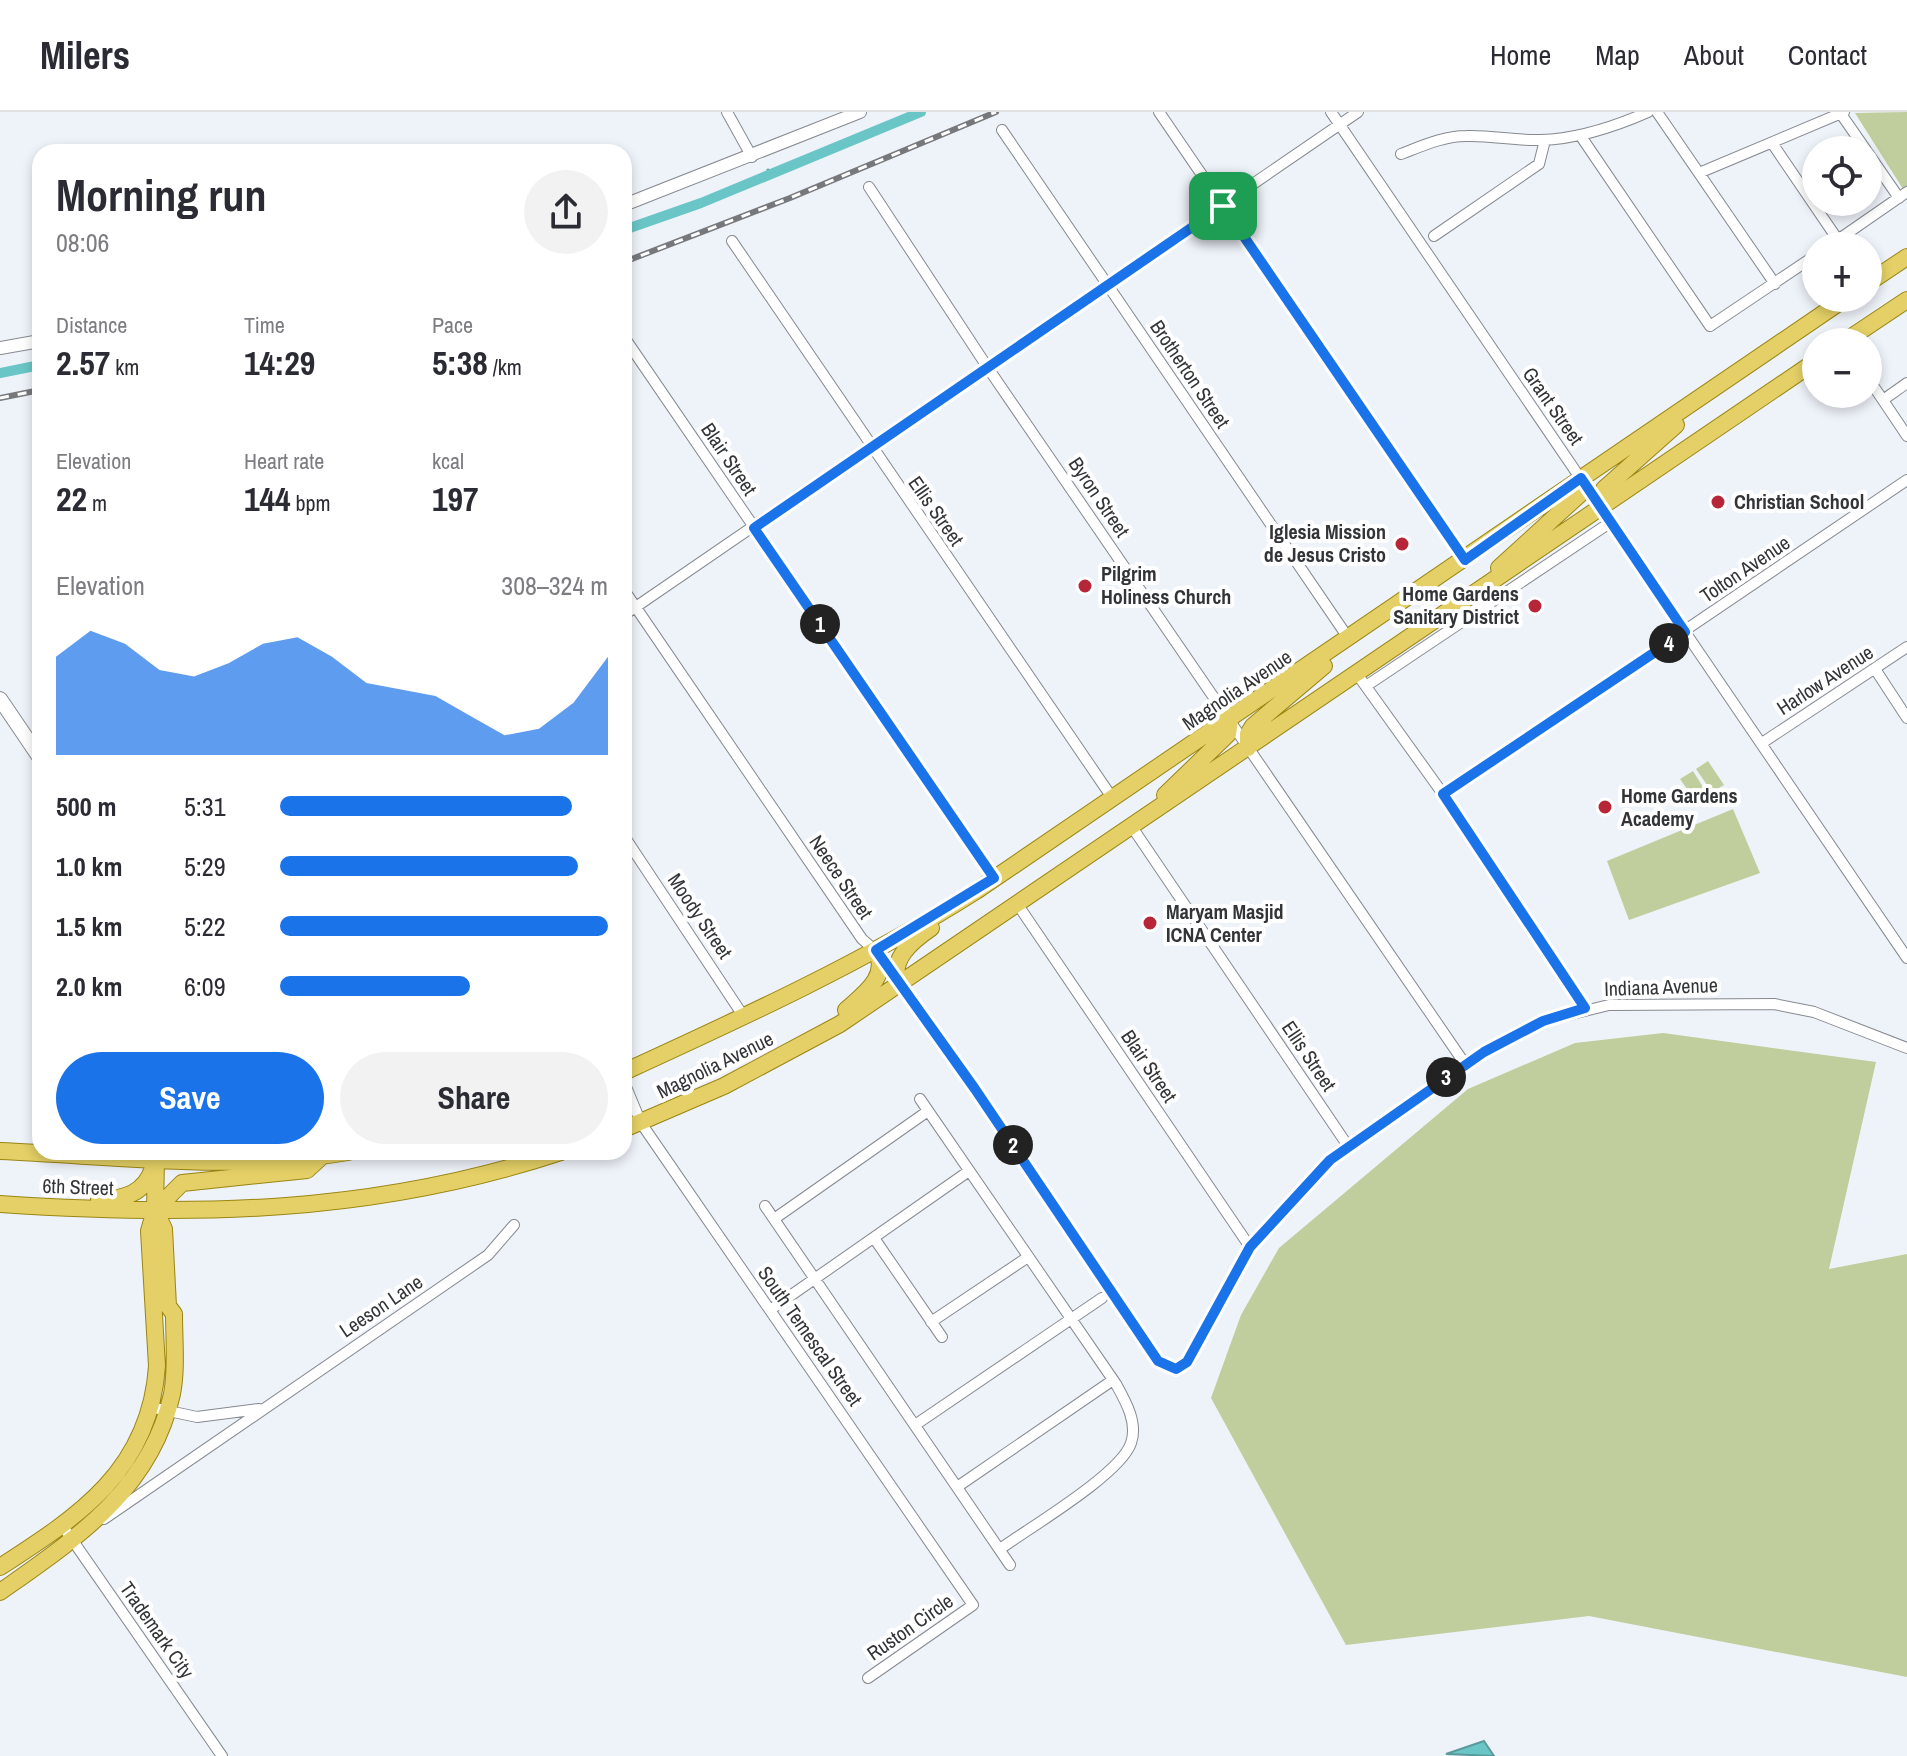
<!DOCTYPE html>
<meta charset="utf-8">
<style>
:root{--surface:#fff;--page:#f2f2f3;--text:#2b2b33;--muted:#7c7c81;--line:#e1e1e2;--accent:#1a73e8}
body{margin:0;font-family:"Archivo Narrow",sans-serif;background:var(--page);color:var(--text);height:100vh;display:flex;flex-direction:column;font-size:30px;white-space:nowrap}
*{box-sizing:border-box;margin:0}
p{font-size:26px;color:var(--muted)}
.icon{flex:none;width:44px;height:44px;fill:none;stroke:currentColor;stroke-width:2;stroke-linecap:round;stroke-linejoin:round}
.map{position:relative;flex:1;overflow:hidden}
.details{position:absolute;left:32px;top:32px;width:600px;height:1016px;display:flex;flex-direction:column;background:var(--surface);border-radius:24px;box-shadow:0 4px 12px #0003}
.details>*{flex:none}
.controls{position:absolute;left:1802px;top:24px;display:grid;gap:16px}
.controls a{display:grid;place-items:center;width:80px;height:80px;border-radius:50%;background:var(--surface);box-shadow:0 4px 12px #0003;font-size:40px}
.pin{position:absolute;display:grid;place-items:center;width:68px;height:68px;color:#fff;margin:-34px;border-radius:16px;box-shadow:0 4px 12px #0006}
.km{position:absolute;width:40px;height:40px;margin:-20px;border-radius:50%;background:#222;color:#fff;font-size:22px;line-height:40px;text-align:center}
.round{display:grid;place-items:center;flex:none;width:84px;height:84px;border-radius:42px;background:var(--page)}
.summary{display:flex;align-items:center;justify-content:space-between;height:136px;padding:0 24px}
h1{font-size:44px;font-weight:800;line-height:60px}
.stats{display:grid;grid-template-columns:repeat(3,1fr);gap:12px;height:136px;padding:8px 24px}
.stats div{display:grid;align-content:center}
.stats b{font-size:34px;font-weight:800}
.stats small{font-size:22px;font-weight:400}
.stats p{font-size:22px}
.chart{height:224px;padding:16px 24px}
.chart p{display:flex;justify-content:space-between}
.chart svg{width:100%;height:144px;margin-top:8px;fill:var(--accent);opacity:.7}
.button{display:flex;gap:16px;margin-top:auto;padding:16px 24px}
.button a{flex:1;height:92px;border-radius:48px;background:var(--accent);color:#fff;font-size:32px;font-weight:800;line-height:92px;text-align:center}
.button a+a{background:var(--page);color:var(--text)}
ul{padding:0 24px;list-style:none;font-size:26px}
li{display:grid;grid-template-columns:128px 96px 1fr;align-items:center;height:60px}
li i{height:20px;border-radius:10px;background:var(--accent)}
header{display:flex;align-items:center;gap:48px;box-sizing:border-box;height:112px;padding:0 40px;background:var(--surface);border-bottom:2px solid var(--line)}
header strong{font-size:38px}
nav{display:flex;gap:44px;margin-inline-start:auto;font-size:28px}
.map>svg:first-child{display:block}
</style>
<header>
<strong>Milers</strong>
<nav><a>Home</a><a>Map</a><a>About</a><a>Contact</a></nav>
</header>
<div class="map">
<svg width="1907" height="1644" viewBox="0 0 1907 1644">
<rect width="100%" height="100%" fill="#eef2f9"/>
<path fill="#c0cd9c" d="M1907 0V74L1903 77 1855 1Z
M1708 649 1724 673 1712 680 1696 657Z
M1693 659 1708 683 1697 691 1680 667Z
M1733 697 1760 761 1629 808 1607 749Z
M1663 921 1876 950 1829 1157 1907 1142V1565L1589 1504 1346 1533 1211 1286 1241 1203 1279 1136 1468 977 1575 931Z"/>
<path fill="#6ac6c6" stroke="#5a9a9b" stroke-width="2" d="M1484 1629 1494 1644 1446 1642Z"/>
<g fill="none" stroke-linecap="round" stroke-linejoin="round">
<path stroke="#5a9a9b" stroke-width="3" d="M768 58 770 62"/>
<path stroke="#6ac6c6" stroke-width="10" d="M624 118 701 91 921 0
M0 261 40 253"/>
<defs>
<path id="minor" d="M727 0 752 45
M1159 0 1465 448
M1331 0 1907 846
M1657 0 1775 172
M1841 2 1866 38
M1002 18 1349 527
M1580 23 1710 214 1816 143
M1772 31 1838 128
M1868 41 1899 86
M1401 42C1422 34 1444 24 1466 24 1491 23 1516 29 1541 28 1578 27 1614 15 1648 0
M1699 61 1844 0
M869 75 988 256 1465 952
M1434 124 1539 52 1545 28
M732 129 1113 687
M1829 134 1907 80
M624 225 994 766
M1868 266 1907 324
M1883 288 1907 271
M624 478 862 827 877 840
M624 503 1358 0
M1875 557 1907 606
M1357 562 1443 682 1585 896
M1366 574 1611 410
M1762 631 1907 535
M1443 682 1907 368
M1132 715 1348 1034
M624 724 744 905
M1018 793 1250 1135
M897 870 975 977 1158 1249 1176 1257 1187 1250 1250 1135 1330 1048 1465 952 1543 909 1609 893 1774 892 1814 900 1907 936
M624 970 641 1011 973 1493 868 1566
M920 987 1116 1272C1126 1290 1138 1311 1131 1331 1121 1362 1029 1416 1000 1437
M765 1094 1010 1453
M774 1107 928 999
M874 1126 942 1225
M770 1198 969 1059
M931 1210 1028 1145
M150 1295 197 1305 259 1297
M915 1313 1102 1186
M957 1375 1113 1268
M104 1407 488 1143 514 1113
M62 1413 222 1644"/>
<path id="tertiary" d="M624 93 860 0
M0 236 40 229"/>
<path id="secondary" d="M0 587 40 646"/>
<path id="primary" d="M1868 171 1907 145
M1844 230 1907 188
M1602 396 1604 377 1676 313
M1499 456 1580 382 1581 366
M1248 636V622L1253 614 1324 554
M1165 683 1228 622 1230 608
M898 871C890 847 912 829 931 816
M846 898C864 882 890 864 876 838
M624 960C744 905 864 850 976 779L1846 186
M624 1017 724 974 840 912 1816 249
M0 1039C116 1044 233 1060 348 1040
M99 1087C124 1088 145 1081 153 1056
M0 1092C194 1105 374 1102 561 1040
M155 1098 182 1071 307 1058 320 1046
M0 1455C79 1404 150 1358 157 1254L149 1119 155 1098 156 1047
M0 1480C75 1427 151 1378 172 1282 177 1257 174 1228 174 1202L168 1194 164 1117 155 1098"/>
</defs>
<use href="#minor" stroke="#868a90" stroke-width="12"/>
<use href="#tertiary" stroke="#868a90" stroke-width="14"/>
<use href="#secondary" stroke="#868a90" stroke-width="16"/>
<use href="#primary" stroke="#9a8513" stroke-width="18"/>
<use href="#minor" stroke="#fff" stroke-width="10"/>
<use href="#tertiary" stroke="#fff" stroke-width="12"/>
<use href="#secondary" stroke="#fff" stroke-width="14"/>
<use href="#primary" stroke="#e4d066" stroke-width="16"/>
<defs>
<path id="rail" d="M624 150 790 86 996 0
M0 286 40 278"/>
</defs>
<use href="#rail" stroke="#76787c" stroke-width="6"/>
<use href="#rail" stroke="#fff" stroke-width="3" stroke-dasharray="9" stroke-linecap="butt"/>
</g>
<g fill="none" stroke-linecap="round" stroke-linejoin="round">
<defs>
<path id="route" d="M1223 94 1465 448 1581 366 1685 520 1443 682 1585 896 1543 909 1484 940 1330 1048 1250 1135 1187 1250 1176 1257 1158 1249 975 977 876 838 994 766 754 416Z"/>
</defs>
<use href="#route" stroke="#fff" stroke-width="16"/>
<use href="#route" stroke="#1a73e8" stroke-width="10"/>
</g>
<g fill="#b72638" stroke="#fff" stroke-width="3">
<circle cx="1718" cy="390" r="8"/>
<circle cx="1402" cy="432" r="8"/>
<circle cx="1085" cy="474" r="8"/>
<circle cx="1535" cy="494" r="8"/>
<circle cx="1605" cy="695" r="8"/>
<circle cx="1150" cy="811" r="8"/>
</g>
<g text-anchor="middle" stroke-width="8" stroke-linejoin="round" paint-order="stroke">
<g font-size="20" fill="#333437" stroke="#fff">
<text transform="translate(1190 262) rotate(56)" y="7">Brotherton Street</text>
<text transform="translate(1553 294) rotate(55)" y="7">Grant Street</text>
<text transform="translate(729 347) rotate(56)" y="7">Blair Street</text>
<text transform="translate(1099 385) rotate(56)" y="7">Byron Street</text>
<text transform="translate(936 399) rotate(55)" y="7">Ellis Street</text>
<text transform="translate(1745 457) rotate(-34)" y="7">Tolton Avenue</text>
<text transform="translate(1825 568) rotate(-33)" y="7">Harlow Avenue</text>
<text transform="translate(1237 578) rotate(-34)" y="7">Magnolia Avenue</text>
<text transform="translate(841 765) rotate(56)" y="7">Neece Street</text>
<text transform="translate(700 804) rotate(56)" y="7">Moody Street</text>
<text transform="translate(1661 875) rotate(-2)" y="7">Indiana Avenue</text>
<text transform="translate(1309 944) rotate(56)" y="7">Ellis Street</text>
<text transform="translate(715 953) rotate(-26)" y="7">Magnolia Avenue</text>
<text transform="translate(1149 954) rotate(56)" y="7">Blair Street</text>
<text transform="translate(78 1075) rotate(2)" y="7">6th Street</text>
<text transform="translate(381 1194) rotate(-34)" y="7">Leeson Lane</text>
<text transform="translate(810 1224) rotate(55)" y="7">South Temescal Street</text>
<text transform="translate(910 1515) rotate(-35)" y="7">Ruston Circle</text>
<text transform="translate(157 1518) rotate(55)" y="7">Trademark City</text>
</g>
<g font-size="20" font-weight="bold" fill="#333437" stroke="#fff" text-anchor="start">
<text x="1734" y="397">Christian School</text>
<text x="1386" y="427" text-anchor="end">Iglesia Mission<tspan x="1386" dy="23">de Jesus Cristo</tspan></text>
<text x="1101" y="469">Pilgrim<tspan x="1101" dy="23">Holiness Church</tspan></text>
<text x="1519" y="489" text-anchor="end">Home Gardens<tspan x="1519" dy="23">Sanitary District</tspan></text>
<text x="1621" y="691">Home Gardens<tspan x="1621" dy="23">Academy</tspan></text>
<text x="1166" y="807">Maryam Masjid<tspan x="1166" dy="23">ICNA Center</tspan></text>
</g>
</g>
</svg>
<div class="controls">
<a><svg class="icon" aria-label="locate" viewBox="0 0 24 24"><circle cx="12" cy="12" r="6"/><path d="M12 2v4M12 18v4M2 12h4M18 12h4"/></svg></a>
<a>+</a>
<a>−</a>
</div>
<div class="pin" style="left:1223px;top:94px;background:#1e9e55"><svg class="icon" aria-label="arrive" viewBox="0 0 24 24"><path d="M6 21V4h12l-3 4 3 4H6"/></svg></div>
<b class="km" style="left:820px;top:512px">1</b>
<b class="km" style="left:1013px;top:1033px">2</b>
<b class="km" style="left:1446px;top:965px">3</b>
<b class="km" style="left:1669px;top:531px">4</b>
<section class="details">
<div class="summary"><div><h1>Morning run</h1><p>08:06</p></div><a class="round"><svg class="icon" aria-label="share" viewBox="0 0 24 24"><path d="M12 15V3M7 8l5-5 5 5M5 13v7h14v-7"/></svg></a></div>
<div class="stats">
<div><p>Distance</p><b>2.57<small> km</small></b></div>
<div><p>Time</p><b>14:29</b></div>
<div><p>Pace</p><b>5:38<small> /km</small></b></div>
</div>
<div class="stats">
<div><p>Elevation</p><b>22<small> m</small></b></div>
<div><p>Heart rate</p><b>144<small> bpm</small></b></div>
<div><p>kcal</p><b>197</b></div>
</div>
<div class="chart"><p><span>Elevation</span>308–324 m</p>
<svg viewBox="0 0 160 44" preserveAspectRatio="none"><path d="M0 44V14L10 6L20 10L30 18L40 20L50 16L60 10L70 8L80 14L90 22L100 24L110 26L120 32L130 38L140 36L150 28L160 14V44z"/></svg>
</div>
<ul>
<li><b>500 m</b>5:31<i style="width:89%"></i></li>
<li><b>1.0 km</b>5:29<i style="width:91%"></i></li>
<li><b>1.5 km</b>5:22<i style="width:100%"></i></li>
<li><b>2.0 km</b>6:09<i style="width:58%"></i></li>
</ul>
<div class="button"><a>Save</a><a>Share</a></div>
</section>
</div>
